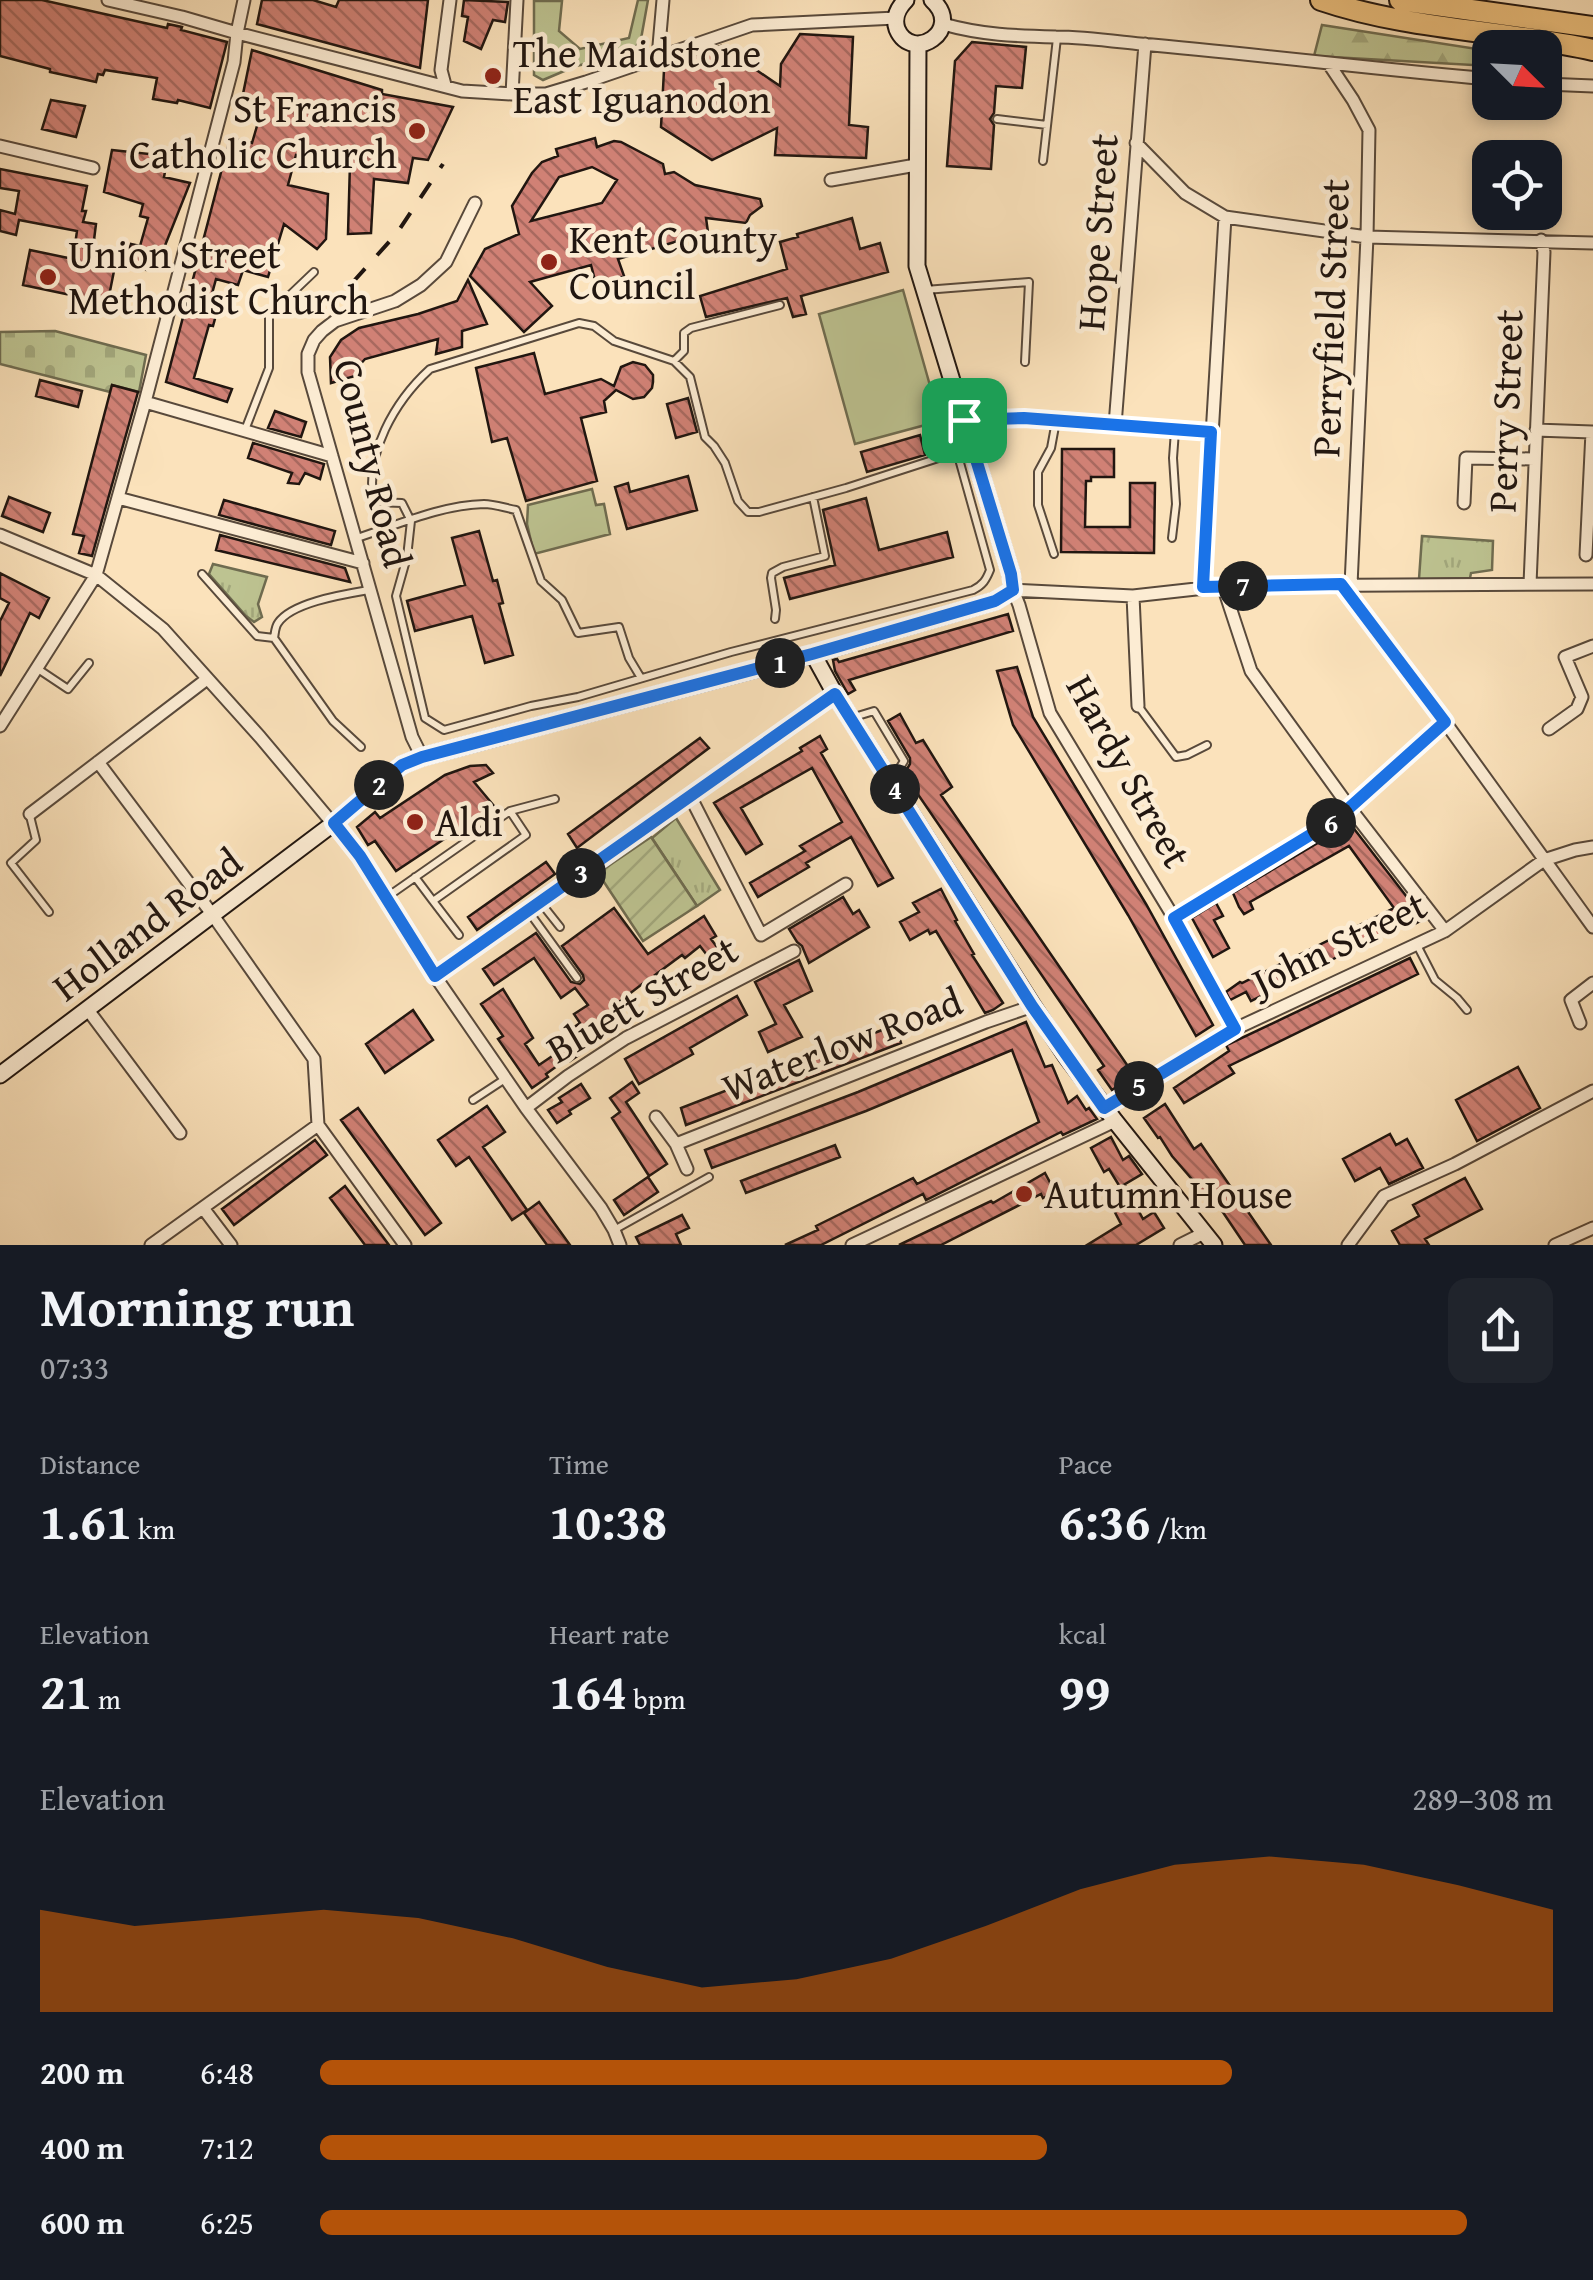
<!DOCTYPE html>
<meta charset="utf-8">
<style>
:root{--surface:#171b24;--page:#20242c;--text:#f1f3f6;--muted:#9ea1a6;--accent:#b45309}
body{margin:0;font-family:"Gentium Book Plus",serif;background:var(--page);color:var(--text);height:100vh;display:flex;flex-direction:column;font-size:38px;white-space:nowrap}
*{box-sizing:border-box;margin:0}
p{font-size:32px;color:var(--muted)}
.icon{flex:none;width:55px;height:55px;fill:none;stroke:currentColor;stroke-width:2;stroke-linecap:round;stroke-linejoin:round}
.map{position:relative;height:1245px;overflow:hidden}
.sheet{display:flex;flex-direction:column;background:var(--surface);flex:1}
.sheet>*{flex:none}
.needle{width:65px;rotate:114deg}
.tools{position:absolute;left:1472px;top:30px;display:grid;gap:20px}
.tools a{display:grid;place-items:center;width:90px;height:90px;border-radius:20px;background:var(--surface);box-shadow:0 5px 15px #0003;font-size:50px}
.pin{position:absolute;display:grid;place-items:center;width:85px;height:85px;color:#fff;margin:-42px;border-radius:20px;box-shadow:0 5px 15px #0006}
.km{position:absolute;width:50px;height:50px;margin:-25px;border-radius:50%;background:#222;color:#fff;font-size:28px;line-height:50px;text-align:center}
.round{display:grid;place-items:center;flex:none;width:105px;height:105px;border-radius:20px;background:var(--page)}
.summary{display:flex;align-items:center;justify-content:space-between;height:170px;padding:0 40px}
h1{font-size:55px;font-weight:800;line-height:75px}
.metrics{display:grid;grid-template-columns:repeat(3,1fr);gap:15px;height:170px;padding:10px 40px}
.metrics div{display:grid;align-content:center}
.metrics b{font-size:50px;font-weight:800}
.metrics small{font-size:28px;font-weight:400}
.metrics p{font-size:28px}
.chart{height:280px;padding:20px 40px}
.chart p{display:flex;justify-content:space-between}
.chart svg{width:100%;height:180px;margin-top:10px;fill:var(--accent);opacity:.7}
ul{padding:0 40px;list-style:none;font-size:32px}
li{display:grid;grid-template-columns:160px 120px 1fr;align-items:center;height:75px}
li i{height:25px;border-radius:12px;background:var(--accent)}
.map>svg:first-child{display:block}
</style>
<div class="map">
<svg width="1593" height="1245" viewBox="0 0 1593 1245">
<defs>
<pattern id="forest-firs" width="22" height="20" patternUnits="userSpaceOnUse" patternTransform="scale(2.5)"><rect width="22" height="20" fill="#bdc391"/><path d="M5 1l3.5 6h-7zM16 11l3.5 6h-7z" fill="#a2a77c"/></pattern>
<pattern id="cemetery-stones" width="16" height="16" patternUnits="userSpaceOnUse" patternTransform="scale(2.5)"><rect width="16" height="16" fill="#bdc391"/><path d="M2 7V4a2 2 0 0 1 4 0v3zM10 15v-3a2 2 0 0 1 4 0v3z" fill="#a2a77c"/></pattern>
<pattern id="park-tufts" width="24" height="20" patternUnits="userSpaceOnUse" patternTransform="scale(2.5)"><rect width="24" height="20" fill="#bdc391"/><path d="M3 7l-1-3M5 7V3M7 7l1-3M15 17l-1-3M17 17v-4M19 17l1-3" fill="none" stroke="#a2a77c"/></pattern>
<pattern id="garden-furrows" width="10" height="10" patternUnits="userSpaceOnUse" patternTransform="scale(2.5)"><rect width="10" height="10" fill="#bdc391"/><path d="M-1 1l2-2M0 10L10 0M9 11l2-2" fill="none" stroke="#a2a77c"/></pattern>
<pattern id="building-back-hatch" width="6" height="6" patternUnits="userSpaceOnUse" patternTransform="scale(2.5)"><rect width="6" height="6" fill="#d08175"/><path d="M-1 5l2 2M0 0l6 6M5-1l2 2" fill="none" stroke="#a8695f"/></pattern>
</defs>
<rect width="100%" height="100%" fill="#fbe2bb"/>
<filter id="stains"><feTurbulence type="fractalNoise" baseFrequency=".002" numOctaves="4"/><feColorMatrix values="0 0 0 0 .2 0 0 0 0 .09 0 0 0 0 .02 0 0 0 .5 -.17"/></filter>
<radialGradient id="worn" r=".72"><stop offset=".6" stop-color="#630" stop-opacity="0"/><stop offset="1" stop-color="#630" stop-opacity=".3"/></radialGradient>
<path fill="#bdc391" stroke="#6f6c50" stroke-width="2.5" d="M638 0H648L641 39 631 54 576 66 543 80 534 75V1H562L559 31 580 49 629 38Z
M903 290 940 421 855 444 819 314Z
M592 489 596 505 604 504 610 534 534 554 527 524 528 505Z"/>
<path fill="url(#forest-firs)" stroke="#6f6c50" stroke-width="2.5" d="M1322 25 1490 51V66L1314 56Z"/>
<path fill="url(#cemetery-stones)" stroke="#6f6c50" stroke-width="2.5" d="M55 331 146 355 139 392 112 385 110 392 0 364V332Z"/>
<path fill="url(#park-tufts)" stroke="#6f6c50" stroke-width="2.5" d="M1422 536 1493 541 1492 570 1471 573 1470 578 1419 579Z
M213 564 267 577 258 604 262 617 254 622 246 616 209 574Z
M676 818 720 890 697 906 652 838Z"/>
<path fill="url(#garden-furrows)" stroke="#6f6c50" stroke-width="2.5" d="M651 837 697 906 643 941 598 873Z"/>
<path fill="url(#building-back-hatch)" stroke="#211610" stroke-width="2.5" fill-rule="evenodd" d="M0 0H42L167 28 168 24 182 27 181 30 227 42 210 108 178 100 177 103 153 99 157 78 105 70 103 75 98 74 96 82 50 72V69L0 56Z
M262 0H313L336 7 339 0H428L420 68 257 24Z
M464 0 508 2 505 22 493 20 481 49 464 41 468 17 462 16Z
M800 34 853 37 849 125 868 127 866 158 775 155 777 128 712 160 661 127 664 70 692 56 721 46 780 86 781 64Z
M972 42 1026 47 1022 88 996 86 994 113 990 119 994 125 991 169 947 166 955 61Z
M252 50 382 90V94L453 107 428 160 413 158 408 183 374 179 371 233 348 234 350 163 296 155 288 185 328 194 326 239 317 249 284 224 268 277 243 270 238 285 216 279 209 305 218 308 213 326 209 325 194 378 232 389 227 402 166 382 230 138 252 143 264 102 243 94Z
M51 100 85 106 76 137 42 129Z
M595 138 597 147 614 141 621 142 663 164 665 174 674 172 695 185 760 199 762 206 750 215 746 223 706 218 708 232 618 259 624 276 596 284 591 265 530 282 552 306 524 332 470 276 485 249 519 234 512 206 532 173 542 162 558 156 556 149ZM592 167 617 180 602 203 531 221 559 177Z
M112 150 168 156 164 177 190 183 162 253 151 251 148 270 124 267 131 244 140 246 148 218 140 216 143 204 104 192Z
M0 169 87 186 82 211H86L83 222 96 224 92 256 116 261 107 306 84 301 85 298 23 285 30 250 73 259 77 231 19 220 16 235 0 231V210L15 214 19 191 0 188Z
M852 218 860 249 880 243 888 272 801 296 806 314 793 317 787 298 706 317 700 296 787 269 780 242 798 237 797 234Z
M468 280 487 324 462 331V347L436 354 438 339 365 359 358 367 355 376 331 383 330 357 341 340 359 328 418 314 457 301Z
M534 353 545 394 601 379 614 386 621 367 633 362 645 365 653 375V382L652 388 644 397 633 399 616 390 604 401 606 412 581 418 597 481 526 501 507 438 492 442 476 368Z
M40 380 82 391 78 407 36 396Z
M112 385 138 392 92 556 79 553 84 536 73 534Z
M688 398 697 432 676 438 667 404Z
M275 411 306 422 301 437 268 428Z
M920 435 925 455 867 472 861 452Z
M253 443 324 464 320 479 305 473 299 484 288 483 292 473 248 458Z
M1062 449H1114V477H1091V481H1086L1085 527H1130V483H1155L1154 553 1061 552Z
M688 476 697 510 627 529 615 487 628 483 630 492Z
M9 497 50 513 43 532 2 516Z
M866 498 879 550 947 532 953 557 790 599 784 578 835 565 823 510Z
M224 500 335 531 331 545 219 515Z
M479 531 493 581 497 580 503 603 499 604 513 655 485 663 472 616 415 631 407 601 465 585 452 538Z
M220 535 345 568 350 582 216 550Z
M0 573 49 598 39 618 30 613 0 676V621L9 603 0 598Z
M1008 614 1013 631 849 680 855 690 848 694 835 671 833 660 837 659 839 662Z
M1017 667 1033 717 1146 904 1213 1025 1196 1036 1128 915 1013 725 997 671Z
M900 714 916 743 923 740 952 787 941 795 1134 1075 1112 1090 1098 1070 1104 1066 904 774 910 764V758L888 721Z
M820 736 827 749 821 753 893 878 878 886 851 837 806 863 809 867 758 897 750 883 805 851 800 846 842 822 812 768 741 808 762 844 746 854 714 803 802 751 800 748Z
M700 738 709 748 577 848 568 834Z
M486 765 493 773 474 782 494 806 396 871 375 841 368 845 357 827 375 812 380 818 445 775 470 766Z
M1348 821 1424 919 1407 928 1404 925 1396 930 1394 928 1251 1001 1246 992 1230 1000 1226 992 1240 982 1242 983 1394 908 1349 846 1250 902 1253 909 1244 914 1239 907 1233 893 1338 831 1337 830Z
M546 862 555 874 477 930 468 917Z
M941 889 957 920 955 921 974 954 972 955 1003 1003 993 1010 985 1013 936 931 930 934 928 930 910 940 900 922 919 912 913 903Z
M843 897 853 914 859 910 869 927 809 963 802 946 797 942 789 929Z
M1216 903 1223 916 1214 920 1229 948 1213 957 1192 918Z
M614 908 648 954 704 916 716 936 711 939 723 955 713 963 700 946 685 958 682 955 655 975 669 992 658 998 646 981 615 1005 625 1019 577 1052 579 1055 570 1061 568 1058 546 1074 548 1077 532 1088 498 1039 503 1036 481 1004 503 989 533 1038 525 1044 539 1065 573 1042 567 1032 580 1023 574 1014 588 1005 575 988 561 998 534 958 494 985 483 969 536 933 571 982 580 984 584 980 583 975 562 946Z
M1410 958 1418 974 1229 1066 1234 1073 1184 1103 1174 1088 1229 1051 1226 1045 1229 1044Z
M799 960 812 991 784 1005 802 1037 768 1052 759 1032 776 1024 755 982Z
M737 996 747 1015 690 1048 693 1054 639 1084 625 1059Z
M413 1010 433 1040 385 1073 366 1044Z
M1026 1022 1045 1067 1052 1065 1068 1103 1077 1096 1086 1110 1089 1108 1097 1119 1063 1135 1061 1132 926 1200 923 1194 821 1245H785L818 1230 816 1226 913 1178 917 1184 1039 1122 1012 1050 866 1111 712 1168 705 1150 858 1092Z
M895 1025 901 1043 686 1125 681 1108Z
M1518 1067 1540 1108 1477 1141 1456 1100Z
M632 1082 639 1093 626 1102 667 1164 649 1176 612 1118 620 1112 610 1098Z
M581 1084 590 1098 569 1111 571 1114 557 1123 548 1110 562 1102 559 1098Z
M1165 1104 1194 1149 1201 1144 1271 1245H1245L1214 1199 1207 1203 1196 1184 1172 1156 1160 1137 1158 1138 1144 1118Z
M487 1106 505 1132 483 1147 527 1210 512 1220 469 1157 456 1166 438 1140Z
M358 1108 441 1223 425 1235 341 1120Z
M1390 1134 1396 1145 1407 1139 1423 1168 1389 1184 1380 1168 1355 1181 1343 1159Z
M1111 1137 1123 1160 1129 1156 1142 1174 1120 1187 1109 1169 1104 1172 1091 1148Z
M315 1140 327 1155 234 1225 222 1209Z
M835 1145 840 1157 746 1193 741 1181Z
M1045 1173 1055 1192 1043 1198 1041 1194 941 1245H899L991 1201 993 1203Z
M648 1177 658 1192 624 1215 614 1200Z
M1465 1178 1482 1209 1425 1239 1429 1245H1400L1392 1231 1419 1216 1413 1205Z
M345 1186 389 1245H365L330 1198Z
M1126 1187 1143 1219 1154 1212 1164 1228 1136 1245H1087L1121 1224 1107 1197Z
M539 1202 570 1245H547L524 1213Z
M682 1215 689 1228 676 1234 681 1245H640L636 1237Z"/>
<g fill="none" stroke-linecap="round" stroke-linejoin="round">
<defs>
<path id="lane" d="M997 119 1047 125
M1043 161 1057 38
M925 290 1029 282 1025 362
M579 323 594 326 614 341 674 361 690 377 705 437 714 446 725 463 738 501 748 512H759L846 488 957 452 990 570C986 580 983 585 973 590L731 652 578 697 531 706 444 730 425 718 396 596 407 557 411 521 402 503 374 502C364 454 395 401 430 369Z
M674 361 684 351V333L691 328 780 305
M245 430 269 368V315L314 272
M357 538C397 525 441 505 484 504 494 504 505 508 516 510L541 581 562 600 578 633 619 627 629 658 641 678
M1172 538 1176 504 1173 458 1175 431
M1054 554 1038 505V472L1051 448 1056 421
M202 574 257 636 274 638
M775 619 776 610 771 578 772 573 783 567 825 556 813 497
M38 669 68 689 89 663
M1139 707 1176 757 1187 755 1207 745
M851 718 874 711 904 761 893 778
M361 747 333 721 274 638C275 633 275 627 278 623 292 602 346 594 369 590
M30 816 36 840 11 863 49 912
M415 877 433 901 526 835 510 811
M387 897 510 811 555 799
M433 901 459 935
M541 903 560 927
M529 912 577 978
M1417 945 1435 980 1457 998 1467 1010
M473 1100 505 1079
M614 1230 709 1177"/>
<path id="street" d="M108 0 182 17 237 33 462 91 512 94H546L586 82 752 25 896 18
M943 24C982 35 1015 36 1056 37 1084 37 1112 41 1140 44 1257 54 1373 69 1490 79
M658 57 663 0
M1329 64 1353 100 1369 130 1367 237 1351 585
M1545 84 1593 86
M445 85 441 70 450 0
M512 94 517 0
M1136 143 1185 193 1225 217 1367 237 1593 243
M0 146 93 168
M831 180 916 165
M145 402 332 456
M964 420 1024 418 1211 432
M1115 425 1145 44
M1536 430 1592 432 1586 555
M118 498 363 563
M1464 503 1466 458 1534 459
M0 535 96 575 163 629 260 737 360 856 435 976 526 1108 601 1208 614 1230 620 1245
M1341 584 1445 722 1593 927
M1530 584 1544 252 1541 240
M1223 586 1251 671 1350 808 1445 931
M1203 587 1225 217
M1133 596 1138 706
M0 726 96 575 145 402 234 62 237 33 244 0
M1549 729 1577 709 1582 697 1565 657 1593 646
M422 757 412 737 308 372V354L314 340 322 331 335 321 395 301 421 285 446 262 475 203
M98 762 212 914 314 1059 318 1125
M690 796 761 935 846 884
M30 814 207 679
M1174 918 1338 818 1445 722
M435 976 835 694
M88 1010 180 1133
M1580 1023 1571 1000 1593 983
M1235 1029 1174 918 1050 713 1019 605 1013 590 1133 596 1223 586 1593 584
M1105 1107 1235 1029 1445 931 1544 860 1575 850 1593 847
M526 1108 568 1076 626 1038 794 951
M656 1117 676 1144 687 1169
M318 1125 405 1245
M676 1144 986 1022 1033 1006
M203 1208 231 1245
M151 1245 318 1125
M852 1245 1115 1121
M1180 1245 1204 1233
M1348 1245 1384 1196 1455 1164 1593 1091
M1555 1245 1593 1228"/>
<path id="secondary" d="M906 0C898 8 893 17 897 29 912 64 965 30 932 0
M813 654 835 694 1033 1006 1066 1056 1115 1121 1214 1245
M0 1075 334 823 402 765 422 757 813 654 995 601 1013 590 1011 574 917 266 918 44"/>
<path id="highway" d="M1321 0C1409 30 1503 30 1593 50
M1400 0 1593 27"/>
</defs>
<use href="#lane" stroke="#58493b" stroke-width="10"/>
<use href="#street" stroke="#58493b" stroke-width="15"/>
<use href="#secondary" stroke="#211610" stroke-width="19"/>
<use href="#highway" stroke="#211610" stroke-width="24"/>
<use href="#lane" stroke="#fcecd3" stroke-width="6"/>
<use href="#street" stroke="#fcecd3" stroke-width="11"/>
<use href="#secondary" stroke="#fcecd3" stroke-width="15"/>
<use href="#highway" stroke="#eec17e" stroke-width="20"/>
<path stroke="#211610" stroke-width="4" stroke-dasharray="18 18" stroke-linecap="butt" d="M353 282 397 233 443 164"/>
</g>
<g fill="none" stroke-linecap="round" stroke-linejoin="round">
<defs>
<path id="route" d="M1024 418 1211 432 1203 587 1341 584 1445 722 1338 818 1174 918 1235 1029 1104 1108 1032 1006 835 694 435 976 360 856 334 823 402 765 422 757 812 654 995 601 1013 590 1011 574 964 420Z"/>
</defs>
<use href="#route" stroke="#fff" stroke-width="20"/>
<use href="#route" stroke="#1a73e8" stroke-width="12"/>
</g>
<g fill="#8f2418" stroke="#fcecd3" stroke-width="4">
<circle cx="493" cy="76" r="10"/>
<circle cx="417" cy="131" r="10"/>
<circle cx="549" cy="262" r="10"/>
<circle cx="48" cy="277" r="10"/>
<circle cx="415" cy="822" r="10"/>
<circle cx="1024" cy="1194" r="10"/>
</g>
<g text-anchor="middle" stroke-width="9" stroke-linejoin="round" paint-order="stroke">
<g font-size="40" fill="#211610" stroke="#fcecd3" text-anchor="start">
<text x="513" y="67">The Maidstone<tspan x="513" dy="46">East Iguanodon</tspan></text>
<text x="397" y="122" text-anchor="end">St Francis<tspan x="397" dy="46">Catholic Church</tspan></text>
<text x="569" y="253">Kent County<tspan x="569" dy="46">Council</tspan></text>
<text x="68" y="268">Union Street<tspan x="68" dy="46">Methodist Church</tspan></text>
<text x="435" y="836">Aldi</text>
<text x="1044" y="1208">Autumn House</text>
</g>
<g font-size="40" fill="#211610" stroke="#fcecd3">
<text transform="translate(1097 232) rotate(-86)" y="14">Hope Street</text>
<text transform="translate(1330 318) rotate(-88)" y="14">Perryfield Street</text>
<text transform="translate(1505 411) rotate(-88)" y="14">Perry Street</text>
<text transform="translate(373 463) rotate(76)" y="14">County Road</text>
<text transform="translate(1129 771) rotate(61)" y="14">Hardy Street</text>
<text transform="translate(147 924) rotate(-37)" y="14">Holland Road</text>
<text transform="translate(1339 943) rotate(-26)" y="14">John Street</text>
<text transform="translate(642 999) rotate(-30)" y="14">Bluett Street</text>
<text transform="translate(842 1044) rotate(-21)" y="14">Waterlow Road</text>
</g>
</g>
<rect width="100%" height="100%" filter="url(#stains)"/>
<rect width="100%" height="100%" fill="url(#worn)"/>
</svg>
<div class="tools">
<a><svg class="needle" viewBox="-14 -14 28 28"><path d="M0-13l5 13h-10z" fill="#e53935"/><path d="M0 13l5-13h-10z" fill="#9ea1a6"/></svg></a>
<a><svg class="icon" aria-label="locate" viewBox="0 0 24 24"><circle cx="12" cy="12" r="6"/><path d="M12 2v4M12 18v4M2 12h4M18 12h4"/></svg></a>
</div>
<div class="pin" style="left:964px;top:420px;background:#1e9e55"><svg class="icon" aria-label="arrive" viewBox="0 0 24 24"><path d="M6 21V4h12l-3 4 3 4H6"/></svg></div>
<b class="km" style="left:780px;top:663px">1</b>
<b class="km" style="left:379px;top:785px">2</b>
<b class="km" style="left:581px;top:873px">3</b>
<b class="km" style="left:895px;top:789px">4</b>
<b class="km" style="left:1139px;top:1086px">5</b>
<b class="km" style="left:1331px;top:823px">6</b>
<b class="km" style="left:1243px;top:586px">7</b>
</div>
<section class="sheet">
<div class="summary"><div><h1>Morning run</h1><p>07:33</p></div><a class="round"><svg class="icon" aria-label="share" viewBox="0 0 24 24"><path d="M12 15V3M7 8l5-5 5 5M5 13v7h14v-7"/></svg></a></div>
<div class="metrics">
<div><p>Distance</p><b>1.61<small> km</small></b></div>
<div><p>Time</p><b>10:38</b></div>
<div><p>Pace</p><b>6:36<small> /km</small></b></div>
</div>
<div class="metrics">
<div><p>Elevation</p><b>21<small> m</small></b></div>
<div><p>Heart rate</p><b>164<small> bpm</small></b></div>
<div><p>kcal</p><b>99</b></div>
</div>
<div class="chart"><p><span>Elevation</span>289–308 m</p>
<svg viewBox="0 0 160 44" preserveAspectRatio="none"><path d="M0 44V19L10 23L20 21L30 19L40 21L50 26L60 33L70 38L80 36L90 31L100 23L110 14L120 8L130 6L140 8L150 13L160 19V44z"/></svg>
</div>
<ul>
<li><b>200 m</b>6:48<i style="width:74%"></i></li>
<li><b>400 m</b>7:12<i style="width:59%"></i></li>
<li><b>600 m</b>6:25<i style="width:93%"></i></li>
</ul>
</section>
